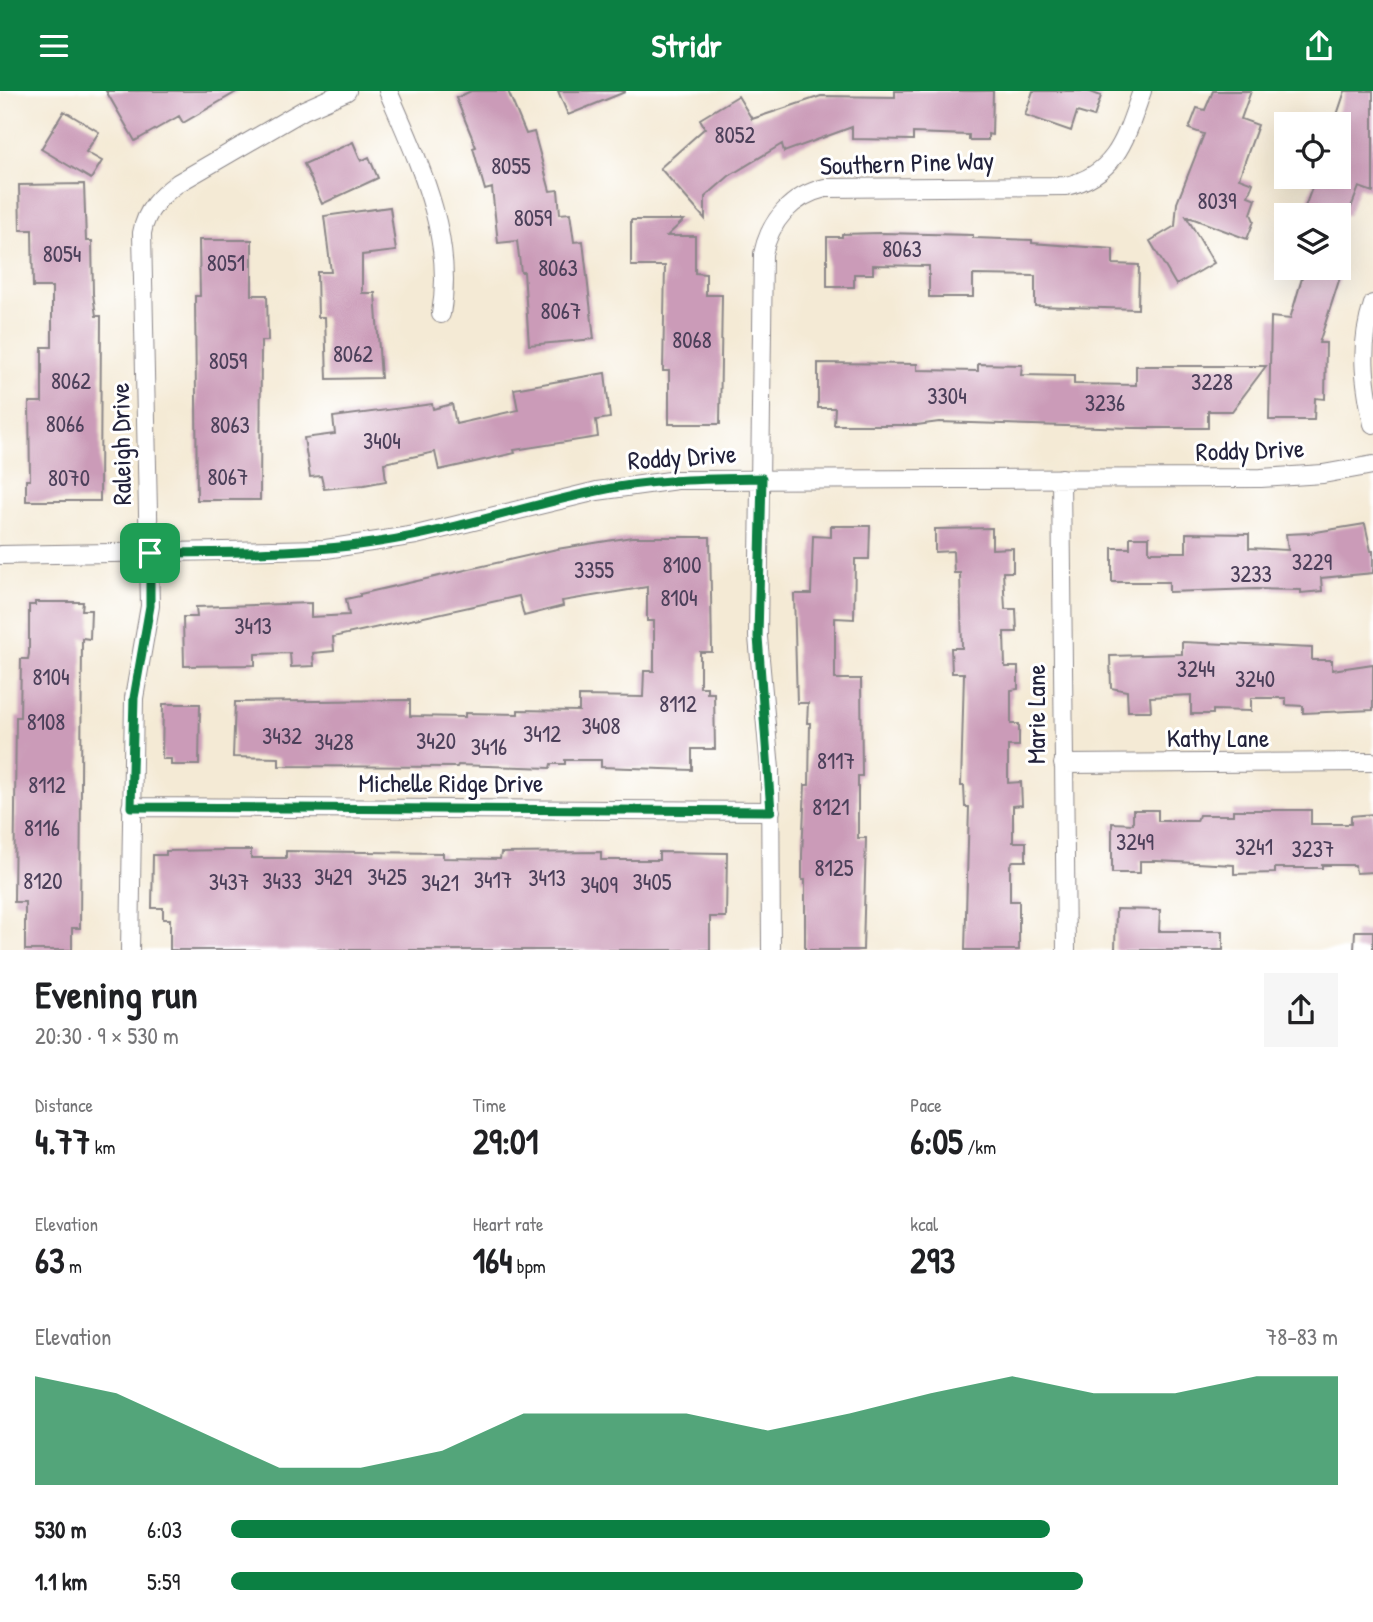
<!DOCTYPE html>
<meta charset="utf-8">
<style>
:root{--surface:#fff;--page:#f6f6f6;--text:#202124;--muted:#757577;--accent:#0b8043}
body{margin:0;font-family:"Patrick Hand",sans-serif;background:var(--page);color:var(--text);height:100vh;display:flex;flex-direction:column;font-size:26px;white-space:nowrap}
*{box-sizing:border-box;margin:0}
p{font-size:23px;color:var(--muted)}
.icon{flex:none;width:38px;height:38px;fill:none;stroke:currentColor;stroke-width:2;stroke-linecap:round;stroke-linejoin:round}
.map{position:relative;height:859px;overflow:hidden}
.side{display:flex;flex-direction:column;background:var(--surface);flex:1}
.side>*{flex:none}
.buttons{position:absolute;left:1274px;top:21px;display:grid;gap:14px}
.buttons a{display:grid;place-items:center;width:77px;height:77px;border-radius:0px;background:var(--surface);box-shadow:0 7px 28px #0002;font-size:35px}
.pin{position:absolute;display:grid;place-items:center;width:60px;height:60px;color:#fff;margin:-30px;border-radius:14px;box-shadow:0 4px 10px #0006}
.round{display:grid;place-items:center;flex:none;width:74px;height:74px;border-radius:0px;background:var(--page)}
.headline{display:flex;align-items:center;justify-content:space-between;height:119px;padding:0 35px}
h1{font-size:38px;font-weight:700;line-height:52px}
.metrics{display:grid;grid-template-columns:repeat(3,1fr);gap:10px;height:119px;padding:7px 35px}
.metrics div{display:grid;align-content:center}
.metrics b{font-size:35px;font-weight:700}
.metrics small{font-size:19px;font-weight:400}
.metrics p{font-size:19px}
.chart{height:196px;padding:14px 35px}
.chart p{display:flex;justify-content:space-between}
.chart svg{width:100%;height:126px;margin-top:7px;fill:var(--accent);opacity:.7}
ul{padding:0 35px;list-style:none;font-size:23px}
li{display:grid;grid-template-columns:112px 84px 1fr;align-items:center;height:52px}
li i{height:18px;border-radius:9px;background:var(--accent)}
header{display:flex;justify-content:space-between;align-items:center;height:91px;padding:0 35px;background:var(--accent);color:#fff;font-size:32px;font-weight:700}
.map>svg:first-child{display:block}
</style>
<header><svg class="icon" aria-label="menu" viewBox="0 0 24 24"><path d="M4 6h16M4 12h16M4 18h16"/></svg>Stridr<svg class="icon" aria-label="share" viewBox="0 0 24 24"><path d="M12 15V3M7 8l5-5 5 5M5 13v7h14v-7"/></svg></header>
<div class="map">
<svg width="1373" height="859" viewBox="0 0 1373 859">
<rect width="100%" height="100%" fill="#fff"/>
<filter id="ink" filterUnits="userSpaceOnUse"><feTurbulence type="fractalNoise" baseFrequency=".0143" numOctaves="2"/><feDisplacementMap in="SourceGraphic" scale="14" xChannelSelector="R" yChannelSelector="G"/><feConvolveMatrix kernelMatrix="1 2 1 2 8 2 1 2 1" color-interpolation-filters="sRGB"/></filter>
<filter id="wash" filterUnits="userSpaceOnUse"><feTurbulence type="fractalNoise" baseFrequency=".00686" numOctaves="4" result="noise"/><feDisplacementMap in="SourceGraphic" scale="28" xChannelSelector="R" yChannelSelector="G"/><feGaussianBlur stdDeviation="1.57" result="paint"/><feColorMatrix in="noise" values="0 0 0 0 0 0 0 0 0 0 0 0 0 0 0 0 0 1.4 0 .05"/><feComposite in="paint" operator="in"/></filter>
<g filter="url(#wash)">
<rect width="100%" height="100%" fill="#f4ead5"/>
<g id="blocks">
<path fill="#cb9bb8" d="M106 0H238L183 32 179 25 135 50Z
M471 0H508L526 43 534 41 550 100 558 99 560 123 570 122 574 151 583 150 594 248 529 254 524 181H521L517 150 498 152 492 97 485 99 473 57 476 56 456 7Z
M558 0H625V1L568 24Z
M895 0H993L992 44 988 43V49H969V44L913 42V49L852 48V36L784 61 782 53 729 85 705 106V128L660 77 705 37 700 28 738 5 752 28 821 5 895 6Z
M1033 0H1088L1101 5 1094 26 1077 21 1071 40 1025 24Z
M1213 0H1251L1241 28 1258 34 1239 87 1253 92 1248 105 1256 108 1251 123 1254 130 1247 148 1186 125 1214 172 1176 194 1150 150 1175 135 1177 112 1204 43 1189 38 1197 17 1205 19Z
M1345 0H1373V101L1359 96 1348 124H1302L1316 86H1339V33H1334Z
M64 20 99 41 86 61 102 70 91 88 41 58Z
M353 51 361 70 369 66 378 87 322 113 304 73Z
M84 93 86 150H92L93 203 96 225H101L100 410H26V389H30L29 311H42V256H52V196H33L32 139H20L19 94Z
M390 116 396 160 362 164V202H375L381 287 327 288 325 226H318L317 181H331L324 125Z
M631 129H684L667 145H695V182L706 183V204H722L720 333H669V280H663L665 175H631Z
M881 142 973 144V147L1032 149V152L1113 158V173L1139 174 1138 218 1035 215V185L973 184V206H929V175L873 174V183H854V196H827V146H842V143Z
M199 149H252V204H267L268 250H261L260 409H197L195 205H200Z
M1305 177H1343L1319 252H1326L1325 308 1315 307 1314 329H1269L1271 226 1290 228Z
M818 272 917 273V279L978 280V273L1022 274 1021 284 1074 285V293L1136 294V275H1266L1232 320H1208V337H1132L939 331 917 334H834L835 317H818Z
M605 282 610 327 596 329 598 346 514 359 515 362 439 379 435 361 384 372 386 390 364 394 324 398 321 385 310 386 304 347 335 343 333 326 432 313 433 318 452 313 456 333 518 319 514 298Z
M1365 433 1371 460H1373V482L1321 487 1322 500 1301 502V499L1256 498 1169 501V491H1112V457H1130V446H1149V461H1186V442L1249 443V457L1288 459 1286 443 1310 442Z
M831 435H870L869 468H855L854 528 835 527V588H861L862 685H858V747H866L863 859H805V789H802V764L805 694H809L810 632H807L808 612H797L794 503H811L813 445 831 446Z
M992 437V458L1013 457V481H1003L1005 518H1016L1017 541H1004L1005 576H1018V598L1011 599V633H1019V655H1008V692L1021 691 1022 714 1013 715V751H1026V770H1013L1010 774V810H1019V859H965L969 716H965L964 695H961L964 582H952L951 557H962L960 482H954L953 460 935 461V438Z
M632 446H710L712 561H700V596H707V602H714L715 658H692V679L601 676V669H565V673H551L550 677 458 674 457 676 279 675V667L233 666 235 611 410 609V625L465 626V622L518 623V619L579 620V605L643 606 644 580H654V530H647V496L562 510 563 515 524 525 519 505 333 546 334 560 313 562 314 575 291 576 290 562 255 563V574L184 575 183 526H197L196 516 311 512V526L349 524 346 508 360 505V503L557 458Z
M35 511H83L82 519H91L90 548 82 547 80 837H72V859H25V811H14L16 626H20L21 568H28L29 563V514H35Z
M1182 551 1312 557V569H1332V579L1373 573V619L1303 622V615L1286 614V607H1251V620L1213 619V623H1191V604L1150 606 1151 620H1128L1127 600 1111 597 1110 565 1182 563Z
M163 613H200L199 674H171V668H162Z
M1133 719H1158V730H1197L1199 724H1233V719H1311V733H1351V725L1373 723V781L1356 782 1355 774H1322V777H1275V782L1234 783V774L1157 770H1140V782H1112V732L1133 733Z
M226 759H251V767H286V760L443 762V767L500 768 501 762 601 761V769H659V761L727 762 726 826H710V859H170V828H163V817H152L153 764H166V760Z
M1116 818 1160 819 1159 840H1223V859H1115Z
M1355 840H1373V859H1354Z"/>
</g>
</g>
<g filter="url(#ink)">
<use href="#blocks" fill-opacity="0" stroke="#8b8688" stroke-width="2"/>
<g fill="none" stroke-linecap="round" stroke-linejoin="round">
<defs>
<path id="street" d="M388 0C418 70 455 145 441 223
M1373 213C1359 256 1364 290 1373 333
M1061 387 1066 859
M0 464 326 458 416 444 597 400 677 389 1261 387 1323 383 1373 374
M1063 673 1373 671
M131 716 771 720
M130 859 134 607 150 515 142 142C146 119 160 105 178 92L304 19 347 0
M771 859 770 678 758 546 763 163C770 130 791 105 825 97L1066 95C1118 83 1126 45 1142 0"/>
</defs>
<use href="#street" stroke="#8b8688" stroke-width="20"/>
<use href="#street" stroke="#fff" stroke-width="18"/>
</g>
</g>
<g fill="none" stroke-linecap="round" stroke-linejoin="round" filter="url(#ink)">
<defs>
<path id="route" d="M762 387 758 546 771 720 131 716 134 607 150 515V462C226 461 303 463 379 451 453 440 524 415 597 400 651 388 707 388 762 387Z"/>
</defs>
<use href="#route" stroke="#fff" stroke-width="14"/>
<use href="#route" stroke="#0b8043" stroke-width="9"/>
</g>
<g text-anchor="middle" stroke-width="6" stroke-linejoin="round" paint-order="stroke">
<g font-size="23" fill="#4c405a">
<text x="735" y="52">8052</text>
<text x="511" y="83">8055</text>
<text x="1217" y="118">8039</text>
<text x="533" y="135">8059</text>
<text x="902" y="166">8063</text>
<text x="62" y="171">8054</text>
<text x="226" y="180">8051</text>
<text x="558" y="185">8063</text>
<text x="561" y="228">8067</text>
<text x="692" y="257">8068</text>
<text x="353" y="271">8062</text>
<text x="228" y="278">8059</text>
<text x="71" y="298">8062</text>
<text x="1212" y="299">3228</text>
<text x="947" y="313">3304</text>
<text x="1105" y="320">3236</text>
<text x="65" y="341">8066</text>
<text x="230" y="342">8063</text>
<text x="382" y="358">3404</text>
<text x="228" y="394">8067</text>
<text x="69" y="395">8070</text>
<text x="1312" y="479">3229</text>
<text x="682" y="482">8100</text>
<text x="594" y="487">3355</text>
<text x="1251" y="491">3233</text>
<text x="679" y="515">8104</text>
<text x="253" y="543">3413</text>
<text x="1196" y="586">3244</text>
<text x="51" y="594">8104</text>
<text x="1255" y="596">3240</text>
<text x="678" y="621">8112</text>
<text x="46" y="639">8108</text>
<text x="601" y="643">3408</text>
<text x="542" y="651">3412</text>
<text x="282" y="653">3432</text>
<text x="436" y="658">3420</text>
<text x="334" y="659">3428</text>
<text x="489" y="664">3416</text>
<text x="836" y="678">8117</text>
<text x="47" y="702">8112</text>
<text x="831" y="724">8121</text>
<text x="42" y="745">8116</text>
<text x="1135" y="759">3249</text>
<text x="1254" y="764">3241</text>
<text x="1313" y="766">3237</text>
<text x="834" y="785">8125</text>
<text x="333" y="794">3429</text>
<text x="387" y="794">3425</text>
<text x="547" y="795">3413</text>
<text x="493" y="797">3417</text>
<text x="43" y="798">8120</text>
<text x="282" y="798">3433</text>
<text x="229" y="799">3437</text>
<text x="652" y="799">3405</text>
<text x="440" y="800">3421</text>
<text x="599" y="802">3409</text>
</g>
<g font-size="26" fill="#22223b" stroke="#fff">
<text transform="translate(907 72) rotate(-2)" y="9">Southern Pine Way</text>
<text transform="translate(121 353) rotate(-91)" y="9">Raleigh Drive</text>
<text transform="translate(1250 359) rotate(-2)" y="9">Roddy Drive</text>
<text transform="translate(682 366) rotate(-4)" y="9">Roddy Drive</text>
<text transform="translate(1036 623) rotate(-90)" y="9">Marie Lane</text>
<text x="1218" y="656">Kathy Lane</text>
<text x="451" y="701">Michelle Ridge Drive</text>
</g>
</g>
</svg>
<div class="buttons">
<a><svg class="icon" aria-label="locate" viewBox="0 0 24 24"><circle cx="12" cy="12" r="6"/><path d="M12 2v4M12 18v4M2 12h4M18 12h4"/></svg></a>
<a><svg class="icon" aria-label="layers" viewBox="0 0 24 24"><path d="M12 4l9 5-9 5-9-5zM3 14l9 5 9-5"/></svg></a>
</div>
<div class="pin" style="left:150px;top:462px;background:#1e9e55"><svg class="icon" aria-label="arrive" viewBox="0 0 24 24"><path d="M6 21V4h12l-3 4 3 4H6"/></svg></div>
</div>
<section class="side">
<div class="headline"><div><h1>Evening run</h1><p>20:30 · 9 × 530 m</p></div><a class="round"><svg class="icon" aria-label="share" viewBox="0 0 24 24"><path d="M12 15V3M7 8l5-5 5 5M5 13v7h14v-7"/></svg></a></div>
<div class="metrics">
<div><p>Distance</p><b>4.77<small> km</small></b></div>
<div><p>Time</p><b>29:01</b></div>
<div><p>Pace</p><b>6:05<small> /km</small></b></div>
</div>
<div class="metrics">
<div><p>Elevation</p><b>63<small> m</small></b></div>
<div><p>Heart rate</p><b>164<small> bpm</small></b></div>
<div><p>kcal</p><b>293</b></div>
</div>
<div class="chart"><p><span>Elevation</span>78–83 m</p>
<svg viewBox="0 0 160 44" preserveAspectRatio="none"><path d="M0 44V6L10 12L20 25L30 38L40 38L50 32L60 19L70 19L80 19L90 25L100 19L110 12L120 6L130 12L140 12L150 6L160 6V44z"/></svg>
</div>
<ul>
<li><b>530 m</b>6:03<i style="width:74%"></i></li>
<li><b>1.1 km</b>5:59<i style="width:77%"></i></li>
</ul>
</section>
